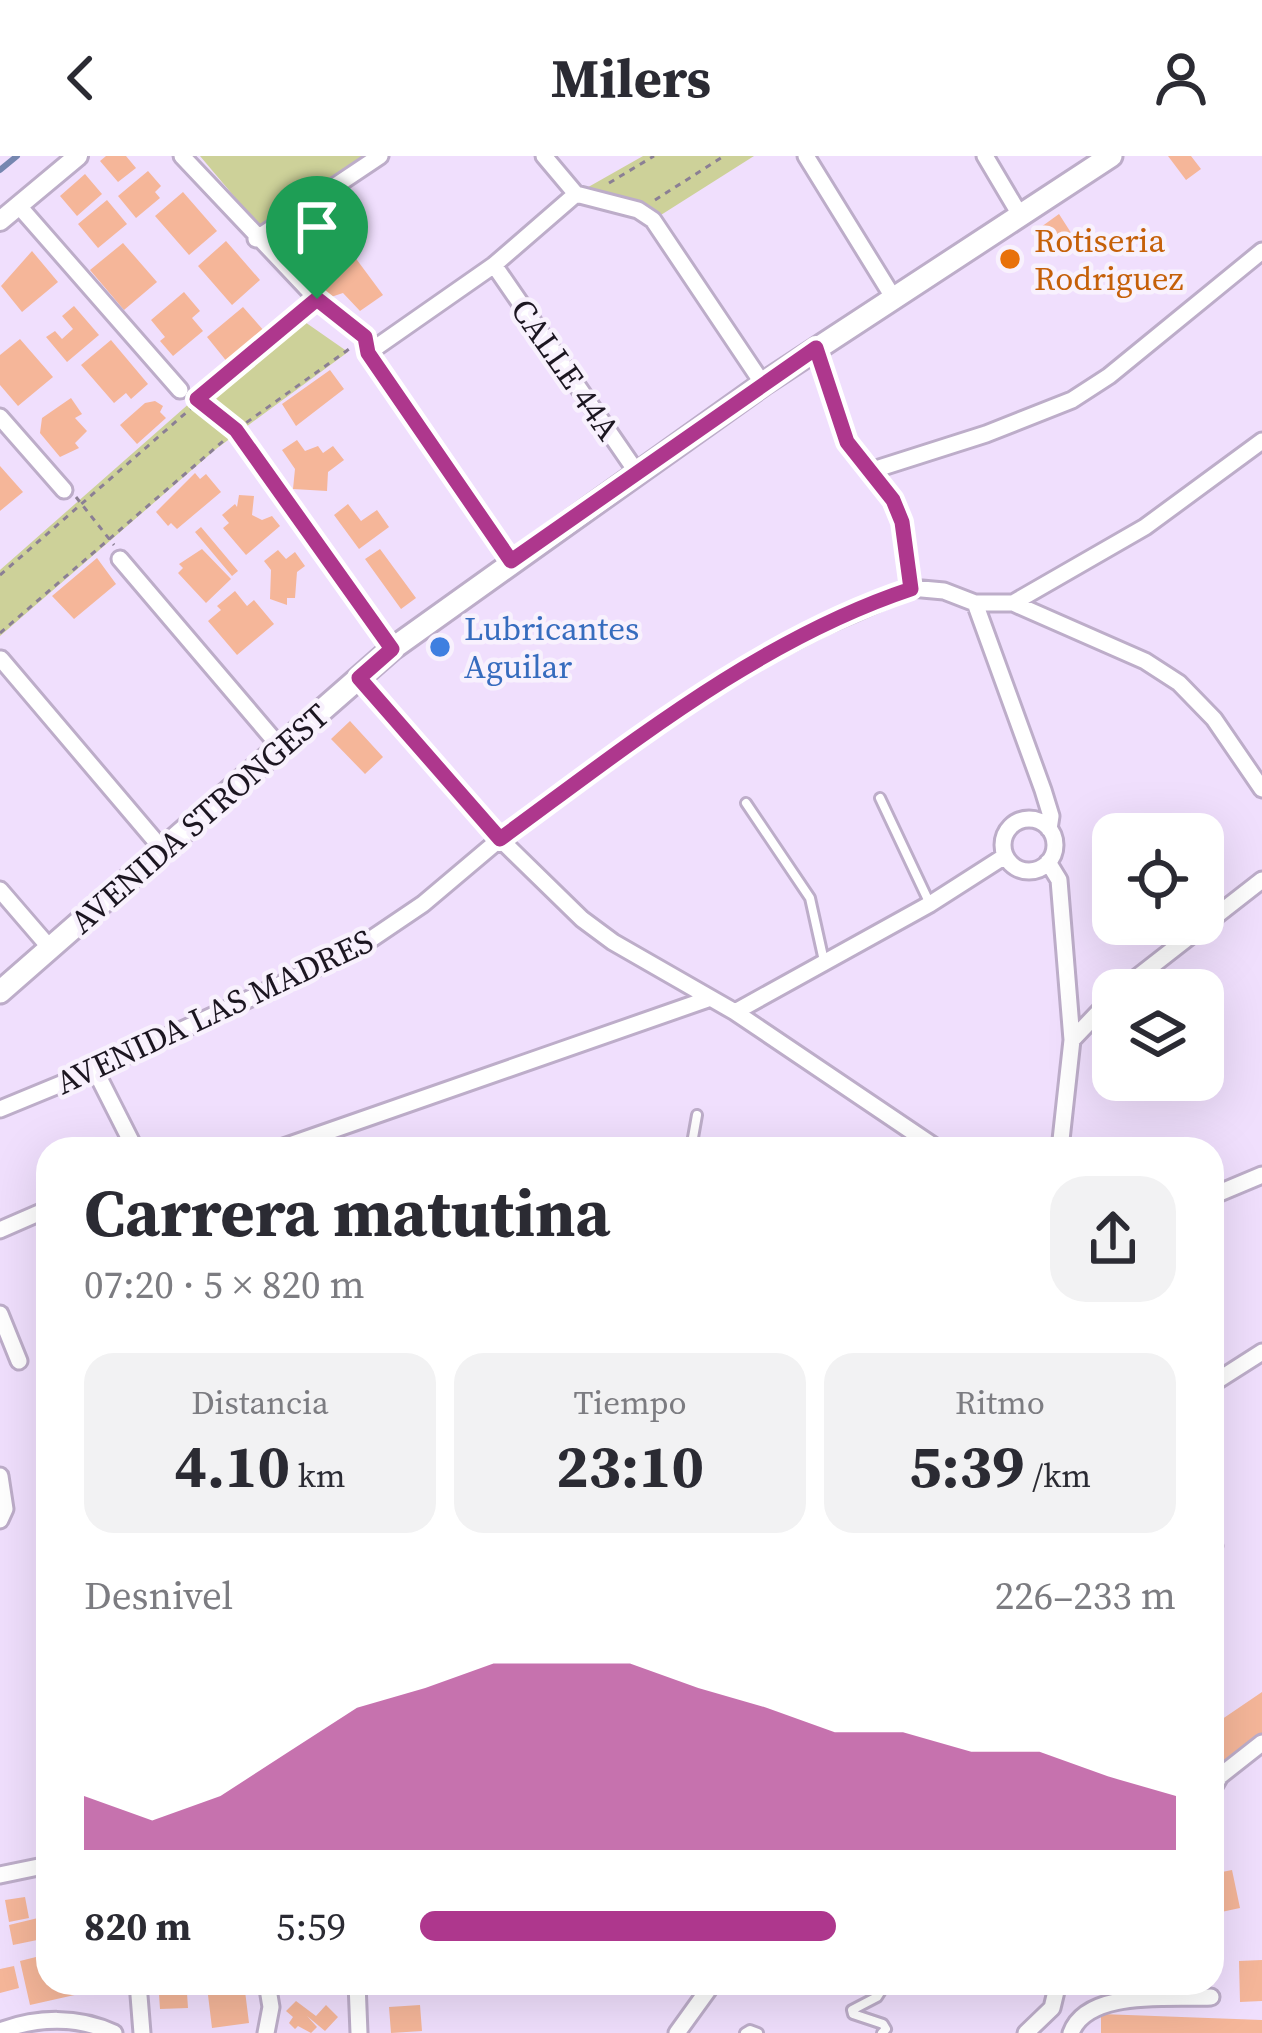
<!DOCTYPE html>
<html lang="es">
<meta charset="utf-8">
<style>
:root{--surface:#fff;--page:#f2f2f3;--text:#2b2b33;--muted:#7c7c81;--accent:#ae378d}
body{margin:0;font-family:"Source Serif 4",serif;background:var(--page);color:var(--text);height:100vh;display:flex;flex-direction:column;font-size:45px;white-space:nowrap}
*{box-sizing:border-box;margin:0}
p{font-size:39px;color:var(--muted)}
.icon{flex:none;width:66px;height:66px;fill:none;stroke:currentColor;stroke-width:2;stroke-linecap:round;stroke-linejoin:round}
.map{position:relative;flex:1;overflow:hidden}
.drawer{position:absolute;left:36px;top:981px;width:1188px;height:858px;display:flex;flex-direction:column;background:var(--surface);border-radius:36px;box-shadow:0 12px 48px #0002}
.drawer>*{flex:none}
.controls{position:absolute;left:1092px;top:657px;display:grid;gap:24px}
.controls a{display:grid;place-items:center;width:132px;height:132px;border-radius:24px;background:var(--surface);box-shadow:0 12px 48px #0002;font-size:60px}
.pin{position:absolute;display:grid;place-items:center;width:102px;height:102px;color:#fff;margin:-123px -51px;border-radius:50% 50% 50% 0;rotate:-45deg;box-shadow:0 0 12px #0007}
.pin .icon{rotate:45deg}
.round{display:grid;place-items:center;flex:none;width:126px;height:126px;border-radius:36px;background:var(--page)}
.overview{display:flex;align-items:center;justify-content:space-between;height:204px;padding:0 48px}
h1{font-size:66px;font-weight:700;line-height:90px}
.metrics{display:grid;grid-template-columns:repeat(3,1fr);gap:18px;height:204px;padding:12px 48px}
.metrics div{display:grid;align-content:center;border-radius:30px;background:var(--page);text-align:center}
.metrics b{font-size:60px;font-weight:700}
.metrics small{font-size:33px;font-weight:400}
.metrics p{font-size:33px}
.chart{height:336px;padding:24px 48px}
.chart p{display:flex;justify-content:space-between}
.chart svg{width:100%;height:216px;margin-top:12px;fill:var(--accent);opacity:.7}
ul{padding:0 48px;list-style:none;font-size:39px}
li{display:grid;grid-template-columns:192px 144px 1fr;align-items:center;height:90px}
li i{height:30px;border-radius:15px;background:var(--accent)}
header{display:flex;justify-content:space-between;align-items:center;height:156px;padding:0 48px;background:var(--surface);font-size:54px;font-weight:700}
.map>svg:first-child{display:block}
</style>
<header><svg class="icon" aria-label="back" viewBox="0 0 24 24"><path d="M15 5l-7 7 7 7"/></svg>Milers<svg class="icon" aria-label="person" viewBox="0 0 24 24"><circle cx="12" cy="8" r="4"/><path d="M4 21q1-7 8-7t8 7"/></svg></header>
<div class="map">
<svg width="1262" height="1877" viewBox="0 0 1262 1877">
<rect width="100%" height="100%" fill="#f0dffd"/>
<path fill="#cdd199" d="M200 0H366L260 71Z
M643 0H754L653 64 576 38Z
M292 157 348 196 216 293 0 480V414Z"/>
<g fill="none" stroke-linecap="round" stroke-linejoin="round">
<path stroke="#7687b0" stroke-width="6" d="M0 14 17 0"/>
</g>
<path fill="#f5b699" d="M106 0H126L136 12 118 26 100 5Z
M1168 0H1191L1201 13 1186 24Z
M148 15 161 30 155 36 160 42 136 62 118 40Z
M85 18 102 38 77 60 60 40Z
M183 36 217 75 189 99 155 60Z
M107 44 127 68 98 92 78 68Z
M1059 58 1075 83 1056 95 1041 71Z
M325 75 330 82 337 77 383 139 360 155 343 137 331 141 307 120 294 96Z
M226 85 260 124 232 149 198 110Z
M123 87 157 126 124 154 90 114Z
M32 95 58 126 22 156 1 130Z
M184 136 200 155 192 162 203 175 173 200 160 185 165 181 151 164Z
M74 150 99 179 67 206 46 181 55 175 62 183 73 173 62 160Z
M243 151 265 176 228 207 207 181Z
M20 183 53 221 18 250 0 229V199Z
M111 184 148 228 131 243 126 237 114 247 81 209Z
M330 214 344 233 296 270 282 248Z
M71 242 82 258 75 262 87 275 75 287 79 292 60 301 40 277 42 262Z
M155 245 163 250 160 256 166 262 137 288 120 269 145 247Z
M297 284 305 295 318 290 323 297 333 290 344 304 328 316 327 335 293 333 295 313 282 294Z
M0 310 23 336 0 355Z
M195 317 200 323 206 318 221 336 177 373 171 367 168 370 156 356Z
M239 339 254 340 252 359 262 364 272 360 280 370 246 399 223 372 229 367 222 359 235 348 237 351Z
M348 348 361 365 377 354 389 371 359 393 334 359Z
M201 371 238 415 232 420 195 376Z
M202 393 231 423 206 447 178 417 183 412 179 408Z
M380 393 416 442 401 453 365 403Z
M278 394 286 403 295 396 305 410 297 416 295 442H287V449L270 443 271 414 264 405Z
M97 402 116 428 74 463 52 440Z
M235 435 247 450 254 444 274 468 237 499 208 465 221 454 217 450Z
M350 565 383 601 365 618 331 583Z
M1262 1536V1580L1214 1613 1212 1570Z
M1232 1714 1240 1752 1212 1758V1718Z
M25 1741 29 1762 9 1766 5 1744Z
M38 1762 42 1783 13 1789 9 1769Z
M40 1800 48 1827H76L79 1838 30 1849 20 1805Z
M1262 1804V1845L1240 1846 1239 1805Z
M14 1810 19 1832 0 1837V1813Z
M245 1835 249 1867 212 1872 208 1839Z
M187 1837 188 1852 160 1853 159 1838Z
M296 1845 316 1860 326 1849 338 1861 325 1875 307 1860 317 1871 311 1877 298 1870 295 1873 289 1867 293 1861 286 1855Z
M420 1849 422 1875 391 1877 389 1851Z
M1101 1858 1262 1864V1877H1101Z"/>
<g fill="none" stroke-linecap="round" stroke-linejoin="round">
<defs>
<path id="service" d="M880 642 930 748
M746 647 810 742 824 805
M691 993 697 959
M745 1877 750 1874 758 1877
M882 1877 886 1873 883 1868 853 1858 852 1854 877 1841 886 1827"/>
<path id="minor" d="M182 0 317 143 365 181 368 197 511 405
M544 0 576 38
M806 0 893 141
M985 0 1020 59
M576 38 638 54 653 64 763 228
M18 49 180 234
M256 83 380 0
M494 109 638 318
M816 192 847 287 893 343 902 366 911 432
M368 197 494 109 576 38
M0 261 64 334
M247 289 392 493
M873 314 986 278 1072 244 1109 220 1262 95
M120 403 280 591
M975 447 1043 634 1051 660 1049 673
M1013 447 1145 371 1262 285
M1 503 163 694
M359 522 500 683 582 763 613 786 735 856 938 993
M1003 689a26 26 0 1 1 52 0a26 26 0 1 1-52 0Z
M1048 706 1059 724 1072 884 1060 993
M0 734 50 792
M1121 834 1262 724
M735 856 930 748 1005 700
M1072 884 1113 841
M95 914 135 993
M0 953 95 914 355 794 423 748 500 683 685 549 756 505 826 469 911 432 944 435 975 447H1013L1145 505 1179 527 1214 563 1262 633
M278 993 708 843
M1212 1040 1262 1019
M0 1074 48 1053
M0 1158 19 1205
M1212 1228 1262 1196
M0 1320 5 1353 0 1364
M1212 1388 1214 1390
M1212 1634 1220 1620 1262 1587
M1212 1649V1692
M0 1719 48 1709
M138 1827 142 1877
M357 1827 359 1877
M0 1875C37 1861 78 1860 114 1877
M266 1877 271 1851 267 1827
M677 1877 713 1827
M1026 1877 1052 1852 1058 1827
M1071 1877C1087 1833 1170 1843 1211 1841"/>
<path id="tertiary" d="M0 65 78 0"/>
<path id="secondary" d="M0 836 392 493 763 228 1111 0"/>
</defs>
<use href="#service" stroke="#bdadc9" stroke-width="14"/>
<use href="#minor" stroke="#bdadc9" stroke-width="21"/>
<use href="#tertiary" stroke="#bdadc9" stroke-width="24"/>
<use href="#secondary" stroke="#bdadc9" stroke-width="27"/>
<path stroke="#8b7f94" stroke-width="3" stroke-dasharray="6 6" stroke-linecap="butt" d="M609 27 654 0
M655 44 724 0
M197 244 237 276
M76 341 114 389
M0 419 306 152
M0 477 236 274 349 193"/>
<use href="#service" stroke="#fff" stroke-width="8"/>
<use href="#minor" stroke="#fff" stroke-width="15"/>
<use href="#tertiary" stroke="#fff" stroke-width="18"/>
<use href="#secondary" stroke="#fff" stroke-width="21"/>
</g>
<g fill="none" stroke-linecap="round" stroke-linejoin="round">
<defs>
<path id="route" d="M317 143 365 181 368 197 511 405 816 192 847 286 893 344 902 366 911 433C758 484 629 589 500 683L359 522 392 493 236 274 197 243Z"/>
</defs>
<use href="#route" stroke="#fff" stroke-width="24"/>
<use href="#route" stroke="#ae378d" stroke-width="15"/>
</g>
<circle fill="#e8710a" stroke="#f8f1fd" stroke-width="4.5" cx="1010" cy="103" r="12"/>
<circle fill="#3f7fe0" stroke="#f8f1fd" stroke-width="4.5" cx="440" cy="491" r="12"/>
<g text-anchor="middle" stroke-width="9" stroke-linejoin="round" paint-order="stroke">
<g font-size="33" fill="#c56008" stroke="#f8f1fd" text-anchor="start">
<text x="1034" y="96">Rotiseria<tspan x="1034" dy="38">Rodriguez</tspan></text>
</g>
<g font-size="33" fill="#1c1621" stroke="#f8f1fd">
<text transform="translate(566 213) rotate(55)" y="12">CALLE 44A</text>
<text transform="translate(199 662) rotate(-41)" y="12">AVENIDA STRONGEST</text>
<text transform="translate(214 855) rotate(-25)" y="12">AVENIDA LAS MADRES</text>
</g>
<g font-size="33" fill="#366cbe" stroke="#f8f1fd" text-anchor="start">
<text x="464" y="484">Lubricantes<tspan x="464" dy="38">Aguilar</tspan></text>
</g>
</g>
</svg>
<div class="controls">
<a><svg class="icon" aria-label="locate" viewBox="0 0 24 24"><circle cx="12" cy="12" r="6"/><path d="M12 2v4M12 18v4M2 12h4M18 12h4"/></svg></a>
<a><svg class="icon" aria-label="layers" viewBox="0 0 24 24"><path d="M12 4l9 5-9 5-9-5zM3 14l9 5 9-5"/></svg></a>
</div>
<div class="pin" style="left:317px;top:143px;background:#1e9e55"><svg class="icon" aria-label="arrive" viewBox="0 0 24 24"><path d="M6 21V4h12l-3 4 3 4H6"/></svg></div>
<section class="drawer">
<div class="overview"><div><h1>Carrera matutina</h1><p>07:20 · 5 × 820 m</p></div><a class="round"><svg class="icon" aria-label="share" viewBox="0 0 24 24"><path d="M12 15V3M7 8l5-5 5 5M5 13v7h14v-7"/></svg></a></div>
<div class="metrics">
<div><p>Distancia</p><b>4.10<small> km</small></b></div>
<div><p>Tiempo</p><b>23:10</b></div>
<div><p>Ritmo</p><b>5:39<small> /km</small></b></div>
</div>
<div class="chart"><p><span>Desnivel</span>226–233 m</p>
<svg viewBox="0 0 160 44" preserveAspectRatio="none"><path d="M0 44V33L10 38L20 33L30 24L40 15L50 11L60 6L70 6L80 6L90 11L100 15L110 20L120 20L130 24L140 24L150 29L160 33V44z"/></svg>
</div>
<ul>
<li><b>820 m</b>5:59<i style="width:55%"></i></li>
</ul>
</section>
</div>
